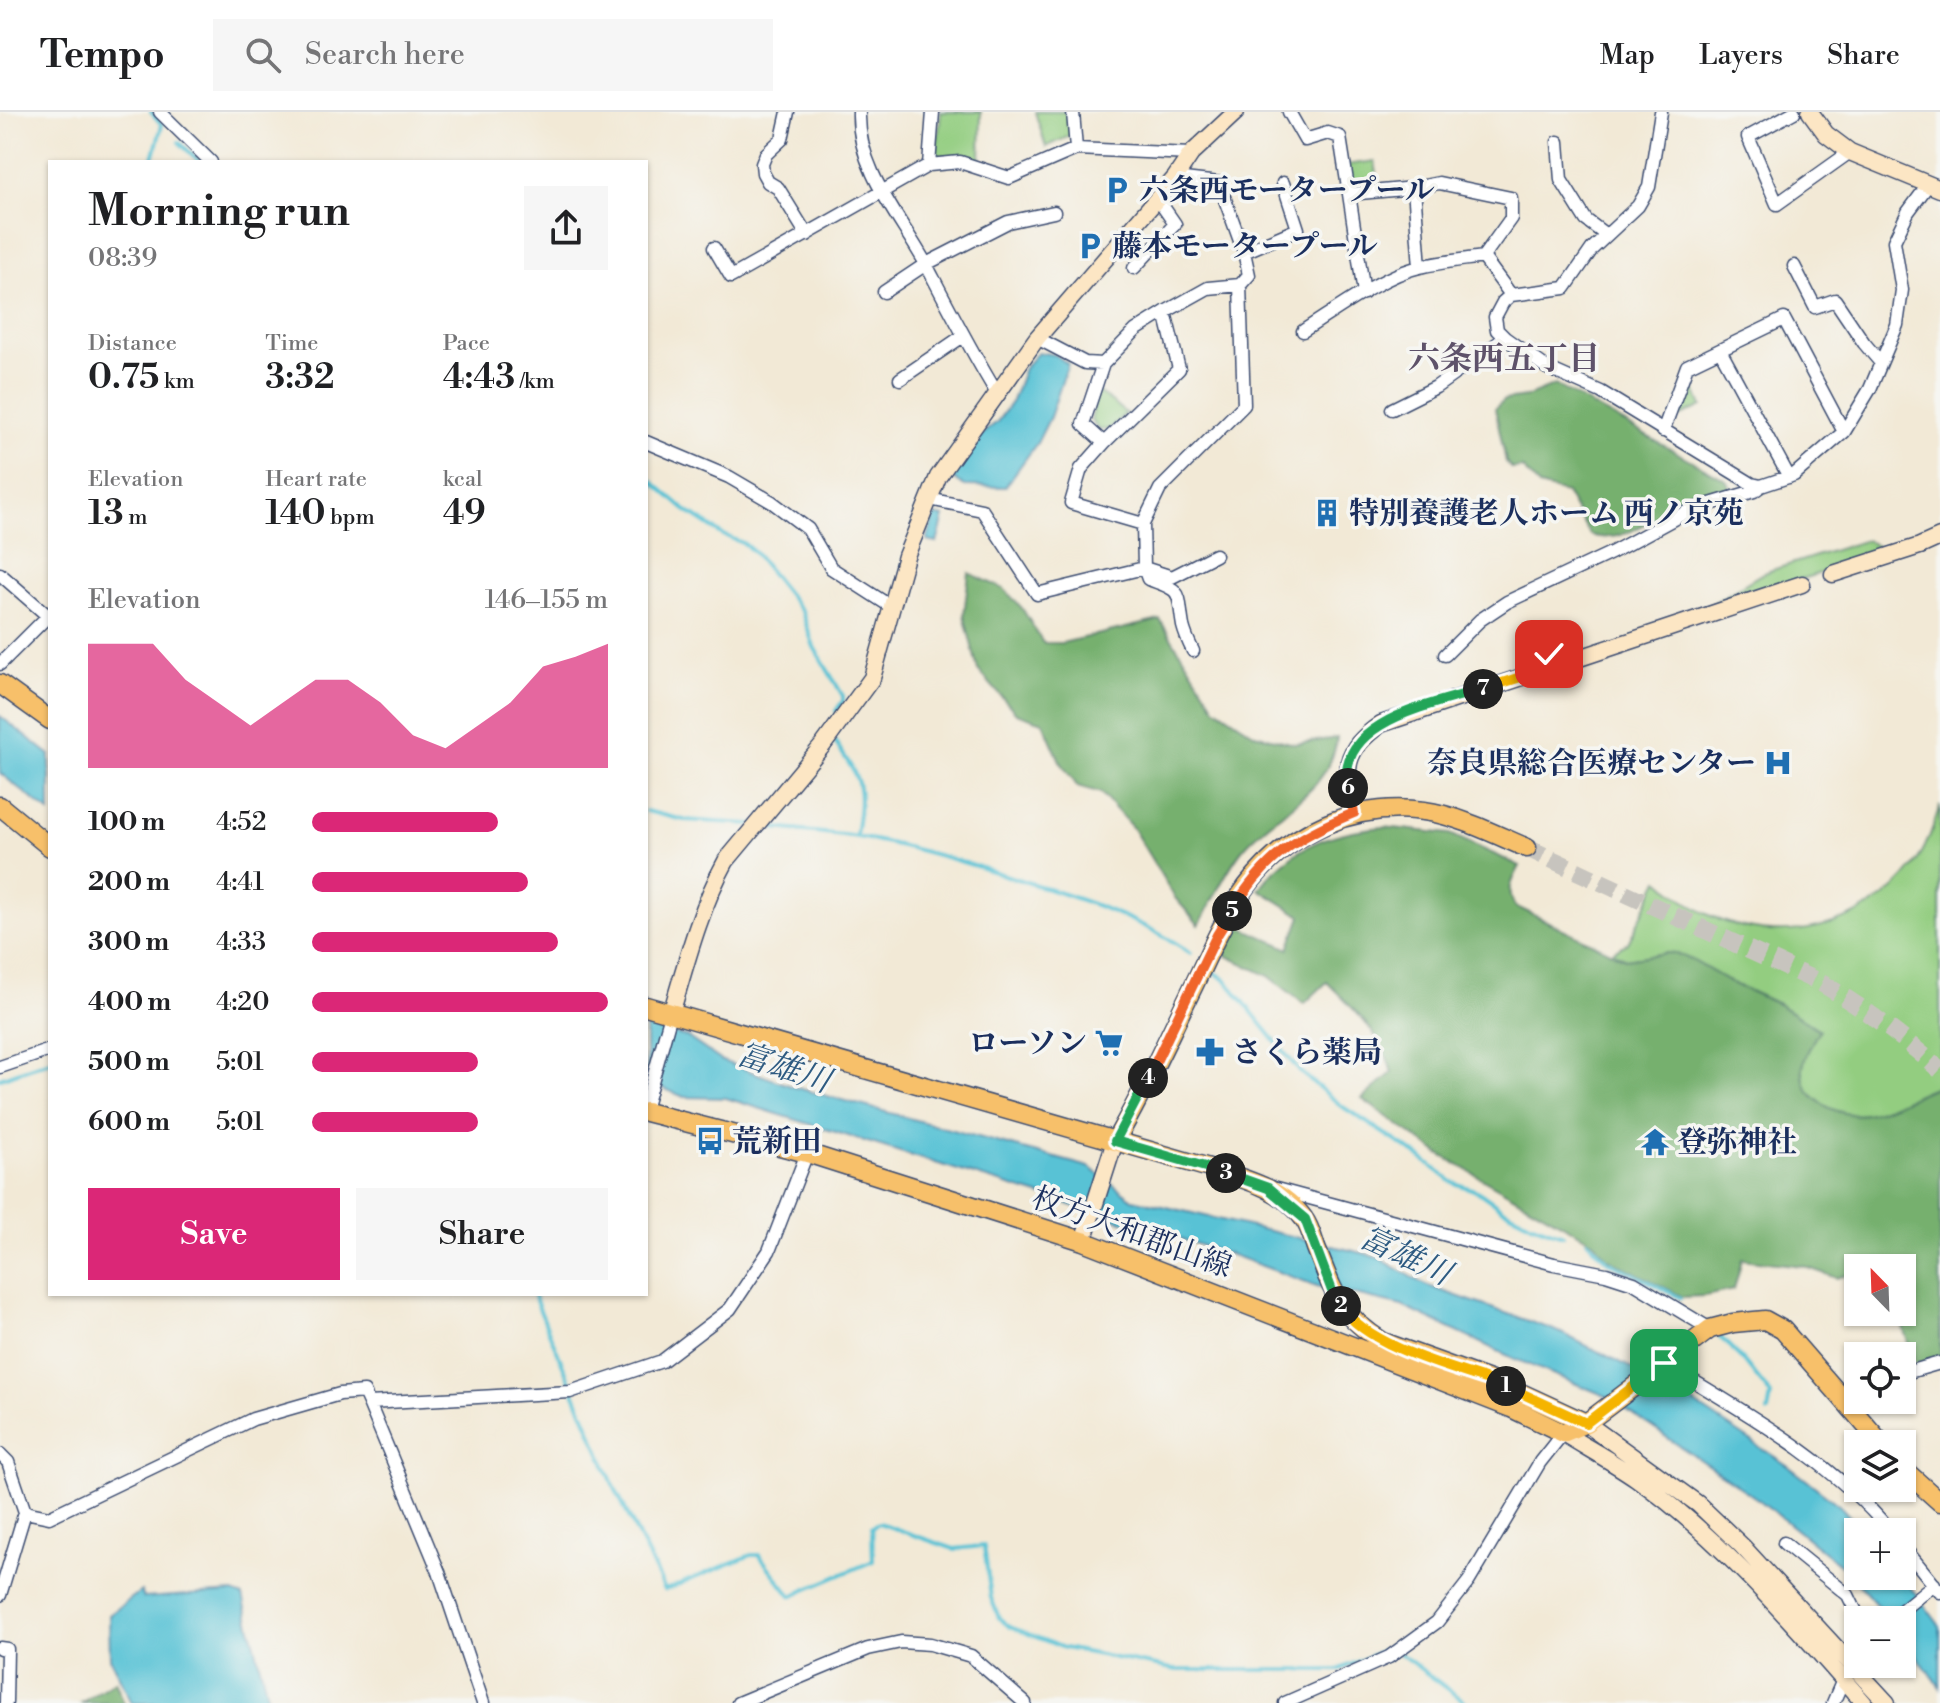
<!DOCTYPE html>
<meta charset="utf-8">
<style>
:root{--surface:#fff;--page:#f6f6f6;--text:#202124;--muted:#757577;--line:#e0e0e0;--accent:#db2777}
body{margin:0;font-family:"Libre Bodoni","Noto Serif JP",serif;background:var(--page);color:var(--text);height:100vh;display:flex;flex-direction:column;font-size:30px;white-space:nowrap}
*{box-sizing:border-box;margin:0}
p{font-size:26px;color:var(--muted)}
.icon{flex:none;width:44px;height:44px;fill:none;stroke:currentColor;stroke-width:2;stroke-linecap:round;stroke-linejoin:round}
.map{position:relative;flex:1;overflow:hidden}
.sheet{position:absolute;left:48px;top:48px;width:600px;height:1136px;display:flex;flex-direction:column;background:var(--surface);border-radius:0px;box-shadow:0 2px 6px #0004}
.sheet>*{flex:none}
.needle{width:52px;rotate:337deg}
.controls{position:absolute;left:1844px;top:1142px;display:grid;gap:16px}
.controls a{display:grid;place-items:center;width:72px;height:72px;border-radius:0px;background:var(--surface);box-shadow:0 2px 6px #0004;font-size:40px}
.pin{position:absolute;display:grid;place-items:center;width:68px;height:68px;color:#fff;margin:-34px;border-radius:16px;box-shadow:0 4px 12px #0006}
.km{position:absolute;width:40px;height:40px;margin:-20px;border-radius:50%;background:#222;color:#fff;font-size:22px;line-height:40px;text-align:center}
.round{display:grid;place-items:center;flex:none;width:84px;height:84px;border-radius:0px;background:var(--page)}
.head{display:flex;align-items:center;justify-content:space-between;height:136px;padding:0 40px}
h1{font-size:44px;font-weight:600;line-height:60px}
.stats{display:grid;grid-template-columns:repeat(3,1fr);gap:12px;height:136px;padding:8px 40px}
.stats div{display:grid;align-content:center}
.stats b{font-size:34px;font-weight:600}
.stats small{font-size:22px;font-weight:400}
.stats p{font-size:22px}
.chart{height:224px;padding:16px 40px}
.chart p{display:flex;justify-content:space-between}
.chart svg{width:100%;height:144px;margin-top:8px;fill:var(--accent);opacity:.7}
.button{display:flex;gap:16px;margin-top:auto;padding:16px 40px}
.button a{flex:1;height:92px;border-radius:0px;background:var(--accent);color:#fff;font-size:32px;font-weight:600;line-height:92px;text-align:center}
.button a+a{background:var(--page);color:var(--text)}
ul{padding:0 40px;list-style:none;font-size:26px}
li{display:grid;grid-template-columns:128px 96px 1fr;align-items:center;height:60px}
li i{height:20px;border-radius:10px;background:var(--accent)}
header{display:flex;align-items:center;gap:48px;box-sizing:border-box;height:112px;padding:0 40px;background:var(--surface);border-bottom:2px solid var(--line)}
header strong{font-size:38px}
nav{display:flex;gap:44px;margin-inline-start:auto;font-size:28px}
.search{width:560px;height:72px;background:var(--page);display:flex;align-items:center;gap:20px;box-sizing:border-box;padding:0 28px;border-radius:0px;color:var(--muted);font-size:30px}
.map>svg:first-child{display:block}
</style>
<header>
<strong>Tempo</strong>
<div class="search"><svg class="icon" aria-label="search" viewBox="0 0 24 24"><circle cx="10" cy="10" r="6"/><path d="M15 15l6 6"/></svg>Search here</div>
<nav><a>Map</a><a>Layers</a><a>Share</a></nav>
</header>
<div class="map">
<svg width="1940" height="1591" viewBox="0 0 1940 1591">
<rect width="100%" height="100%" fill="#f6f6f2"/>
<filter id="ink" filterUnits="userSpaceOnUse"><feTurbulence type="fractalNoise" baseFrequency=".0125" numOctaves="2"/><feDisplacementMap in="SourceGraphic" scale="16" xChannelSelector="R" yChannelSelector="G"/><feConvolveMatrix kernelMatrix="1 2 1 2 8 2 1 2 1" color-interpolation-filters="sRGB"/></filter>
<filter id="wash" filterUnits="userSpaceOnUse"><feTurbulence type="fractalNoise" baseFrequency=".006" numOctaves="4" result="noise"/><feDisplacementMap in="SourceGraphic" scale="32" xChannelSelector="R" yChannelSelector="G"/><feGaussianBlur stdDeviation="1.8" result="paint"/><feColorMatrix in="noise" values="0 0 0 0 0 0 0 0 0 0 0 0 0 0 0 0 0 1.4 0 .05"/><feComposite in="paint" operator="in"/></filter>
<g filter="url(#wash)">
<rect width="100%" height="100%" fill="#f2e9d6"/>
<path fill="#93cd80" stroke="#577e6f" stroke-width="2" d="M941 0H981L980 50 936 43Z
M1035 0H1066L1070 24 1046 35Z
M1375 49 1379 76 1349 78 1345 53Z
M1690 265 1702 294 1675 307Z
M1097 279 1126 301 1109 317 1099 318 1091 309Z
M1866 428 1887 440 1700 499 1763 461Z
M1940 693V973C1917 980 1895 995 1871 1001 1846 1008 1807 992 1803 964 1800 947 1812 931 1818 917L1778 892 1667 841 1626 847 1612 840 1628 831 1659 768C1675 781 1691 794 1709 803 1778 837 1868 816 1913 755 1927 736 1933 715 1940 693Z"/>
<path fill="#76b06e" stroke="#487066" stroke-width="2" d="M1555 273 1726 368 1730 374 1729 378C1716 384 1701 383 1687 388 1656 400 1626 435 1590 423L1566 381 1539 374 1522 356 1512 357 1506 350 1495 296 1504 288 1526 285Z
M969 461 1004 477 1022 496 1043 531H1062L1160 508 1215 595 1255 622 1295 632 1337 626C1329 683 1275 698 1243 737 1225 759 1213 789 1199 813L1175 786 1132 715 1101 681 1077 674 1060 649 1043 610 1016 601 978 558 964 503Z
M1384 715 1450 722 1520 754C1512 769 1506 778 1515 794L1625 847 1667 841 1683 843 1734 872 1778 892 1819 918C1812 931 1801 948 1803 964 1807 992 1846 1008 1871 1001 1895 995 1917 981 1940 973V1247L1915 1252 1898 1200H1902V1156H1858V1159L1837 1166 1803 1154 1742 1147 1734 1178 1705 1184 1683 1185 1607 1146 1594 1130 1439 1042 1362 987 1392 961C1383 923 1353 897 1327 870L1304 892 1269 864 1223 842 1235 812 1289 837 1301 804 1259 777C1291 734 1332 719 1384 715Z
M115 1569 124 1591H81Z"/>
<path fill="#59c2d5" stroke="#3a789a" stroke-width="2" d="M1038 240 1055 243 1068 252 1050 305 1037 331 1005 375 965 374 952 366 982 322 997 310 1012 289 1024 256Z
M934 403 944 405 937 431 927 429Z
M0 604 50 643V701L0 661Z
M646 915 687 925 722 949 794 975 1089 1055 1133 1087 1375 1144 1428 1174 1557 1219 1666 1273 1787 1353 1840 1394 1864 1420H1858V1464L1902 1463 1940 1514V1575L1902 1524V1508H1890L1845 1457 1762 1390 1606 1284 1513 1246 1402 1194 1317 1174 1232 1143 726 986 684 985 646 969Z
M141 1479 144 1486 233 1480 243 1484 269 1591H132L110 1546 109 1503Z"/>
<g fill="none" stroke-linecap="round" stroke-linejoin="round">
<path stroke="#59c2d5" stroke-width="4" d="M151 0 162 13 152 50
M179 30 200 50
M646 364 684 397 723 423 743 431 755 441 802 500 814 535 843 584V589L836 599
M835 630C863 671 863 675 856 724
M646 699 684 708 751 712
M760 714C792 719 825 720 857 725 912 734 965 750 1017 767 1078 786 1138 805 1191 841
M1211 858 1226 868 1300 960 1343 995 1416 1042 1452 1070 1477 1079 1501 1096 1532 1112 1563 1123
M0 966 50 949
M1587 1128 1608 1149 1681 1186
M533 1182 612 1370 665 1478 751 1443H759L791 1484 873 1449 872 1414 879 1411 954 1437 984 1434 991 1486 999 1506 1010 1515 1064 1536 1177 1558H1338L1391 1535 1467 1591
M1720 1225 1743 1248 1771 1283 1768 1300"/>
</g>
</g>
<g filter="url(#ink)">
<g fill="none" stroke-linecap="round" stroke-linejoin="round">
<path stroke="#c7c4be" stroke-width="18" stroke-dasharray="18 9" stroke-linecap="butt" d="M1527 736 1823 872C1865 897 1903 925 1940 958"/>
<defs>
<path id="street" d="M160 0 211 50
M788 0 782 27 766 42 762 52 763 61 768 70 778 76 807 123
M859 0C857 58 901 106 927 154 950 198 972 241 998 283
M1073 0 1076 37
M1289 0 1305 28 1328 21 1340 25 1349 82
M1794 0 1748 25 1777 92 1850 40
M1558 30 1561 68 1586 108 1606 123
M929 53 960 50 1009 66 1076 37 1191 42
M1175 66 1219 71 1244 140 1249 163 1240 173
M1414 76 1439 71 1511 86V106L1483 145
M714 136 731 165 929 53 933 0
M1244 140 1298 117 1283 71
M1794 154 1815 195 1835 188 1864 231 1881 251
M1134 156 1175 112 1157 86
M884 180 926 152 1008 110 1054 100
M1364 181 1349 82 1414 76 1420 155
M1511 183 1503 190 1495 205 1497 218 1505 226 1547 256 1601 280 1752 372 1761 374 1794 363 1844 320 1870 277 1897 213 1902 178 1894 129 1908 100 1928 73
M1303 219C1335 199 1383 163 1420 155 1440 150 1462 148 1483 145L1511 183 1565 176 1592 137 1638 94 1649 75 1661 0
M1037 226 1085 251 1103 252 1083 312 1104 331 1081 357 1071 391 1143 412 1160 377 1244 293 1240 173 1208 176 1165 200 1179 257 1104 331
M1720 238 1789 365
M1103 252 1136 218 1165 200
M900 267 963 224
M1392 297 1436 275 1505 226
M1663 319 1687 254 1784 207 1844 320
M646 330 729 365 772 390 808 417 831 456 890 494
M929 387 982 398 1037 482 1144 456 1143 412
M1144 456 1148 467C1185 479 1177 480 1183 514 1185 522 1189 531 1193 539
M1144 456 1172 465 1215 443
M0 462 48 504
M1445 543 1480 508 1507 490 1611 441 1690 398 1754 379 1761 374
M0 552 50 502
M1524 564 1536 539 1547 540 1555 552
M0 955 50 938
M646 991 671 902
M1276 1077 1554 1152 1606 1162 1634 1171 1710 1217
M1664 1251C1744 1300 1831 1347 1891 1420
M1902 1262 1940 1251
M1844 1286 1858 1276
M369 1291 439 1460 483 1591
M0 1342 8 1350 25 1400 49 1405 253 1307 340 1282 364 1280 369 1291 570 1280 662 1249 730 1197 769 1139 807 1041
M1784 1431 1848 1483 1860 1508
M1902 1433 1940 1480
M0 1483 25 1400
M1890 1508 1934 1472
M0 1536 7 1537 6 1591
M738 1591 868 1537 901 1530 930 1532 971 1544 1025 1591
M1285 1591 1389 1545 1437 1510 1469 1469 1540 1350 1563 1321
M1833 1591 1843 1568 1858 1547"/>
<path id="secondary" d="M1810 0 1826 22 1850 40 1940 77
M1833 462 1920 434 1940 425
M1354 701C1344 657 1342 639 1381 612L1802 472
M671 902C686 851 700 796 726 749L823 633 872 566 906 444 938 365 1037 226 1175 66 1191 42 1236 0
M1083 1129 1115 1029
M1586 1311 1698 1392 1742 1434 1887 1591
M1563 1321C1587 1336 1613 1350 1636 1366 1723 1428 1794 1513 1864 1591"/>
<path id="primary" d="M0 572 50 608
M0 694 50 735
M646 894 1206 1055C1241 1066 1282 1075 1304 1107 1310 1115 1313 1127 1316 1136 1335 1183 1338 1201 1383 1230L1508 1275 1586 1311
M646 1000 807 1041 1083 1129 1511 1296 1563 1321 1586 1311 1710 1217 1733 1211 1765 1208 1783 1218 1882 1332
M1115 1029C1144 980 1167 928 1192 877 1209 842 1224 805 1247 774 1289 719 1355 690 1424 699 1460 704 1494 722 1527 736
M1902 1356 1940 1390"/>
</defs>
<use href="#street" stroke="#3b4b70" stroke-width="15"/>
<use href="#secondary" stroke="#3b4b70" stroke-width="19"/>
<use href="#primary" stroke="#3b4b70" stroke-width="21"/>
<use href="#street" stroke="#fff" stroke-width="12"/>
<use href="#secondary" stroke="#fce6c4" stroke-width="16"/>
<use href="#primary" stroke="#f7c06b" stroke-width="18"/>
</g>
</g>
<g fill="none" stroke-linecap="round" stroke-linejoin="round" filter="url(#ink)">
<defs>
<path id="split-1" d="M1506 1274 1586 1311 1664 1251"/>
<path id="split-2" d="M1341 1194C1368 1236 1458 1257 1506 1274"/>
<path id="split-3" d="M1226 1061 1268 1076 1305 1107 1334 1184 1341 1194"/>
<path id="split-4" d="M1148 966 1115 1029 1226 1061"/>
<path id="split-5" d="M1148 966 1217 823 1232 799"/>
<path id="split-6" d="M1232 799C1265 745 1296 725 1354 701L1348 676"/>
<path id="split-7" d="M1348 676C1334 608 1436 592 1483 577"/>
<path id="split-8" d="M1483 577 1524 564 1536 539 1549 542"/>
</defs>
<use href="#split-1" stroke="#fff" stroke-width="16"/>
<use href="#split-2" stroke="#fff" stroke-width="16"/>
<use href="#split-3" stroke="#fff" stroke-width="16"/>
<use href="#split-4" stroke="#fff" stroke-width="16"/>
<use href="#split-5" stroke="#fff" stroke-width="16"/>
<use href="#split-6" stroke="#fff" stroke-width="16"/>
<use href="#split-7" stroke="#fff" stroke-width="16"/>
<use href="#split-8" stroke="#fff" stroke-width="16"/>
<use href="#split-1" stroke="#f5b400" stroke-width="10"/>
<use href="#split-2" stroke="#f5b400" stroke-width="10"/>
<use href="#split-3" stroke="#22a559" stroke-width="10"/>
<use href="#split-4" stroke="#22a559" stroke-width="10"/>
<use href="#split-5" stroke="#f0652b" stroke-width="10"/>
<use href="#split-6" stroke="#f0652b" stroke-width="10"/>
<use href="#split-7" stroke="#22a559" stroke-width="10"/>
<use href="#split-8" stroke="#f5b400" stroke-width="10"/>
</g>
<defs>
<symbol id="parking-bare" viewBox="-9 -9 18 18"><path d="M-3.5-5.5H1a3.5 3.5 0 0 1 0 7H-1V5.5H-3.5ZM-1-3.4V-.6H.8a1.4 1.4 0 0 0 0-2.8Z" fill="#1f6fb2" stroke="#f6f6f2" stroke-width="2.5" paint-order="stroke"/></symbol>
<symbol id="building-bare" viewBox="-9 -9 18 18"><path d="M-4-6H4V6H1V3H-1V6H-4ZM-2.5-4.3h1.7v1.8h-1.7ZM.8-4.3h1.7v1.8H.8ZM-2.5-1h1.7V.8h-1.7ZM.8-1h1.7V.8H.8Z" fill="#1f6fb2" stroke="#f6f6f2" stroke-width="2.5" paint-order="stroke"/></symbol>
<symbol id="hospital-bare" viewBox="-9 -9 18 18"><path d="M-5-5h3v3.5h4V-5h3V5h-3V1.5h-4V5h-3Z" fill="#1f6fb2" stroke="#f6f6f2" stroke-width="2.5" paint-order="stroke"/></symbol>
<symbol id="supermarket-bare" viewBox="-9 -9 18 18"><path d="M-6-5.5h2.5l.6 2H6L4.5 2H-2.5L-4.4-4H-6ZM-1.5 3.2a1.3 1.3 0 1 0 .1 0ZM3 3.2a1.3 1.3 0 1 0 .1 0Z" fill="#1f6fb2" stroke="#f6f6f2" stroke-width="2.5" paint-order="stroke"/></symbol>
<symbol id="pharmacy-bare" viewBox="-9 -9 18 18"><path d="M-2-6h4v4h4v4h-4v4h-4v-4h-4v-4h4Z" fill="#1f6fb2" stroke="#f6f6f2" stroke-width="2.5" paint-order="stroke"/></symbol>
<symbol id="bus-bare" viewBox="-9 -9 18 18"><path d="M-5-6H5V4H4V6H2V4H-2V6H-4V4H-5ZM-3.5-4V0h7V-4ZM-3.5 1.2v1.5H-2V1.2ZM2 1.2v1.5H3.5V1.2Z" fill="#1f6fb2" stroke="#f6f6f2" stroke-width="2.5" paint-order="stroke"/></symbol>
<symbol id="temple-bare" viewBox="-9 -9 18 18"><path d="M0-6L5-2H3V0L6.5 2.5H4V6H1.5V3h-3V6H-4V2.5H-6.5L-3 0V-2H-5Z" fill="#1f6fb2" stroke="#f6f6f2" stroke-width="2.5" paint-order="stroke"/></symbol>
</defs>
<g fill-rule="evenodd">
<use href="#parking-bare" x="1097" y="58" width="40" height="40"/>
<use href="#parking-bare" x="1070" y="114" width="40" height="40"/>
<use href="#building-bare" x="1307" y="381" width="40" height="40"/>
<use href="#hospital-bare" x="1758" y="631" width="40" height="40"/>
<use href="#supermarket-bare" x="1089" y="911" width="40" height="40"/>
<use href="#pharmacy-bare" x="1190" y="920" width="40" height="40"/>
<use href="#bus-bare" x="690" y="1009" width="40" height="40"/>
<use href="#temple-bare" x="1635" y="1010" width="40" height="40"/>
</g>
<g text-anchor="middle" stroke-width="7" stroke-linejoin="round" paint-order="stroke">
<g font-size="30" font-weight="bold" fill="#1b2f5e" stroke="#f6f6f2" text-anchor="start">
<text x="1139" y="88">六条西モータープール</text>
<text x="1112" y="144">藤本モータープール</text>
<text x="1349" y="411">特別養護老人ホーム 西ノ京苑</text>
<text x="1756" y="661" text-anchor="end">奈良県総合医療センター</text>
<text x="1087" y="941" text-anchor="end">ローソン</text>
<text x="1232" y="950">さくら薬局</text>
<text x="732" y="1039">荒新田</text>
<text x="1677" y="1040">登弥神社</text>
</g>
<g font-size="30" fill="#1b2f5e" stroke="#f6f6f2">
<text transform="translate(1132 1120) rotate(20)" y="10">枚方大和郡山線</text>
</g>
<g font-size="32" font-weight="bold" fill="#5e526a" stroke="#f6f6f2">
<text x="1504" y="257">六条西五丁目</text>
</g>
<g font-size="32" font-style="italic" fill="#2e5b82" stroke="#f6f6f2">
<text transform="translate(784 955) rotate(18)" y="11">富雄川</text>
<text transform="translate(1406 1143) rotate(25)" y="11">富雄川</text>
</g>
</g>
</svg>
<div class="controls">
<a><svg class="needle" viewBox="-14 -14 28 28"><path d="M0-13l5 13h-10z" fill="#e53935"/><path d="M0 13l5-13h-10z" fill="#757577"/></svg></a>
<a><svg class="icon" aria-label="locate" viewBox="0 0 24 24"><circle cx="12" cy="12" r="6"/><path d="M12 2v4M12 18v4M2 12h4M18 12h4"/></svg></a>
<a><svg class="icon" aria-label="layers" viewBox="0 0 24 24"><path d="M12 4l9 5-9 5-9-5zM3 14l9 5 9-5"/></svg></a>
<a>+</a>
<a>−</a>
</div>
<div class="pin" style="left:1664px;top:1251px;background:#1e9e55"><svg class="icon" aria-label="arrive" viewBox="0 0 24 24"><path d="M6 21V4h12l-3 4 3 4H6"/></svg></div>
<div class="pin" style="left:1549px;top:542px;background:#d93025"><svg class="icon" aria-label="check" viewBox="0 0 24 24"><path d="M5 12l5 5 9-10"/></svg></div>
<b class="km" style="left:1506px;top:1274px">1</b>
<b class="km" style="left:1341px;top:1194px">2</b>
<b class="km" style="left:1226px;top:1061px">3</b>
<b class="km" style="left:1148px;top:966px">4</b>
<b class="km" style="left:1232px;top:799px">5</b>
<b class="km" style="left:1348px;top:676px">6</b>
<b class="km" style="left:1483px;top:577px">7</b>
<section class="sheet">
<div class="head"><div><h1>Morning run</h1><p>08:39</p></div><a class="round"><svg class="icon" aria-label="share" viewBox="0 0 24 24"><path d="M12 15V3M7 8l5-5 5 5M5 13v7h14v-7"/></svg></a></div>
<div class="stats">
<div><p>Distance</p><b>0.75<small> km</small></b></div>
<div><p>Time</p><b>3:32</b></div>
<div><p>Pace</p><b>4:43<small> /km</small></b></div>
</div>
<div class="stats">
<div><p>Elevation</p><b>13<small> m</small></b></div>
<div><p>Heart rate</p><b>140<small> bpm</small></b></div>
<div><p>kcal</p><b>49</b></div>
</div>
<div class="chart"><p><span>Elevation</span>146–155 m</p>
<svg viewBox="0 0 160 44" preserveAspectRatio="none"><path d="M0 44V6L10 6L20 6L30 17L40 24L50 31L60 24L70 17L80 17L90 24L100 34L110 38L120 31L130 24L140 13L150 10L160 6V44z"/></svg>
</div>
<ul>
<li><b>100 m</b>4:52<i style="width:63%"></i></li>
<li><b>200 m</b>4:41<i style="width:73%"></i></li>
<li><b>300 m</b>4:33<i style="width:83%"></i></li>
<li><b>400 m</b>4:20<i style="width:100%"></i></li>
<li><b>500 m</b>5:01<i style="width:56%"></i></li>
<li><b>600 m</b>5:01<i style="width:56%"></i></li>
</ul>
<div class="button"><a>Save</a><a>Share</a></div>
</section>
</div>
